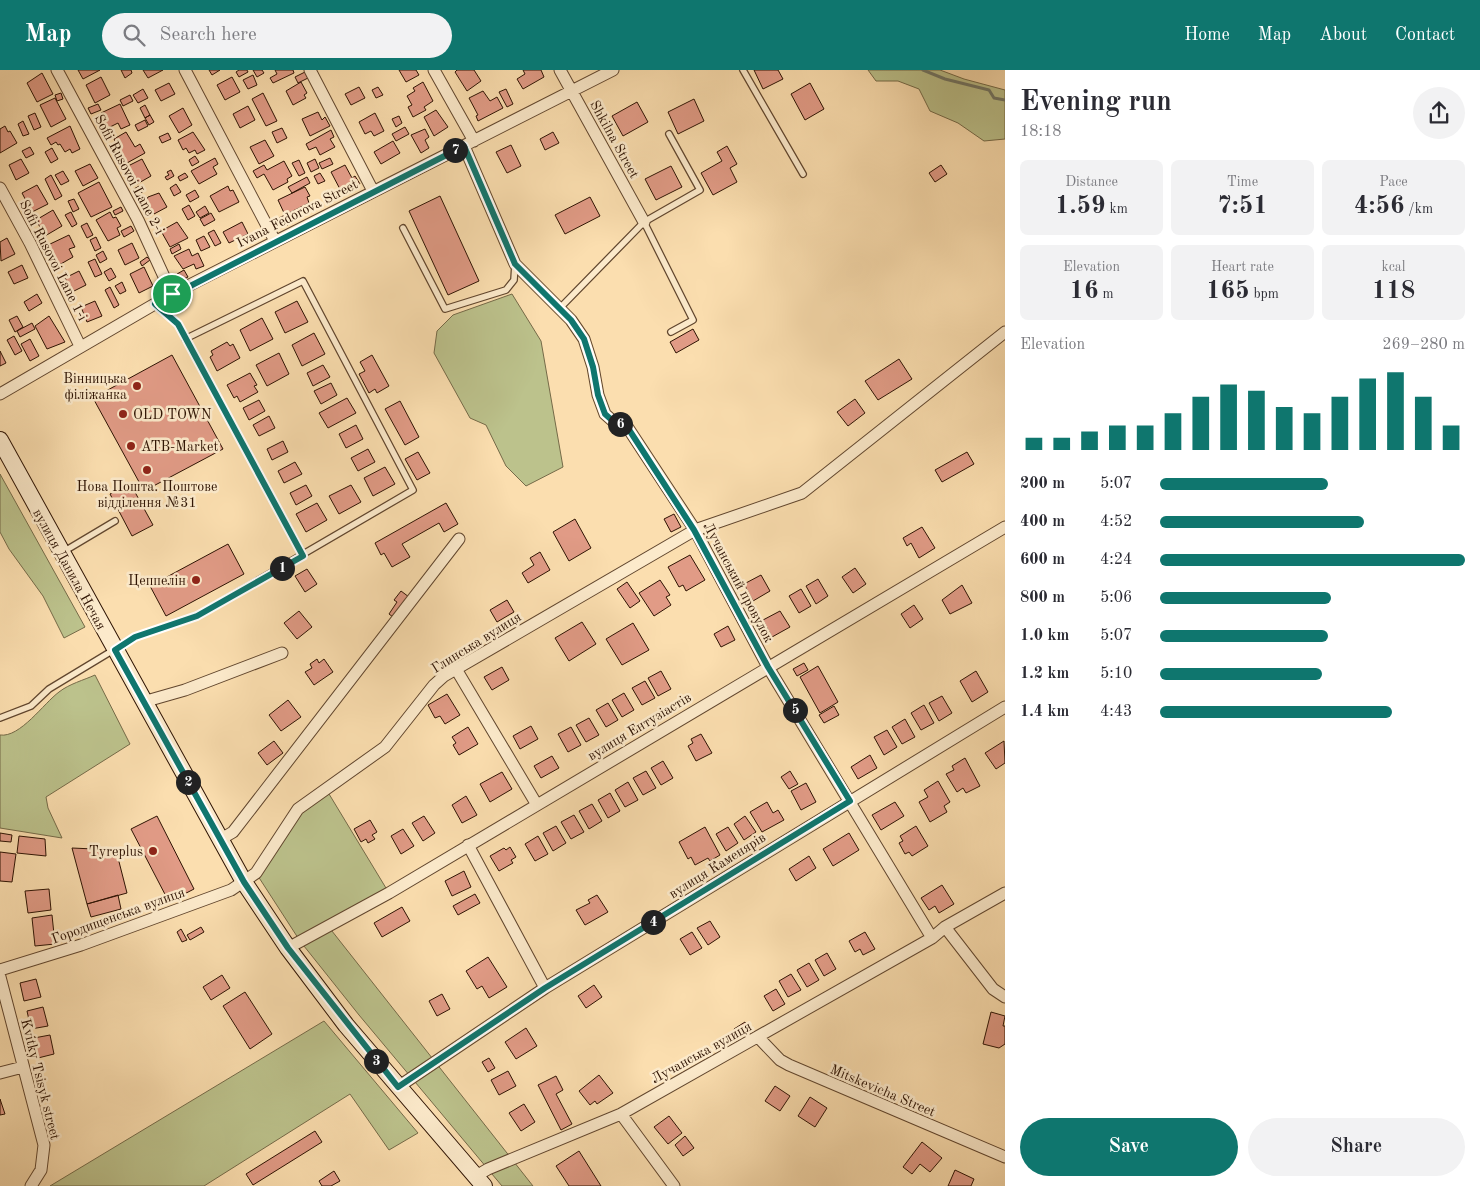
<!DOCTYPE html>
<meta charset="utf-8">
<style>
:root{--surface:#fff;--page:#f2f2f3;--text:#2b2b33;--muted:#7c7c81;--accent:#0f766e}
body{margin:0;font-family:"Old Standard TT",serif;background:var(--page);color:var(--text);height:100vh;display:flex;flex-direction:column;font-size:19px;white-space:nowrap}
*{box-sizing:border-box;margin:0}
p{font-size:16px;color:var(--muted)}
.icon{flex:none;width:28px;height:28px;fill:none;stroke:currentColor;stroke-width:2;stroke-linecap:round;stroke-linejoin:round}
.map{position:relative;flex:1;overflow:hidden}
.drawer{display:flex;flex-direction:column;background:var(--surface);width:475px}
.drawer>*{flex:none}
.pin{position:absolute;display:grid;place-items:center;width:42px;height:42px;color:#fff;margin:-21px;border:2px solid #fff;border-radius:50%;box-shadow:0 1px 5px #0007}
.km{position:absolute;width:25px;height:25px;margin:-12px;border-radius:50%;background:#222;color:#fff;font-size:14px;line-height:25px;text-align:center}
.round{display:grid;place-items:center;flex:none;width:52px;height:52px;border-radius:26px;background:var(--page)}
.head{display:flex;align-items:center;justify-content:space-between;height:85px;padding:0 15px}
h1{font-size:28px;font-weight:700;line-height:38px}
.metrics{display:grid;grid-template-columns:repeat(3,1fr);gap:8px;height:85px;padding:5px 15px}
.metrics div{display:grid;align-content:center;border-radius:8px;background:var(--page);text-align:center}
.metrics b{font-size:25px;font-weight:700}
.metrics small{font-size:14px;font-weight:400}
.metrics p{font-size:14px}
.chart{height:140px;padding:10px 15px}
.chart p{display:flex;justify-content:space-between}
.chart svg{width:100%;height:90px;margin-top:5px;stroke:var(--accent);stroke-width:6}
.button{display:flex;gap:10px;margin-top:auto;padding:10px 15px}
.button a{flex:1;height:58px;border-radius:30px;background:var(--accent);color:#fff;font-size:20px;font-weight:700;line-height:58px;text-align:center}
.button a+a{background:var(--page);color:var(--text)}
ul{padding:0 15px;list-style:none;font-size:16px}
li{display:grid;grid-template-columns:80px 60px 1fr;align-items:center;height:38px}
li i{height:12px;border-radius:6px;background:var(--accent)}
header{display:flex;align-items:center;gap:30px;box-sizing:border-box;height:70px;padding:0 25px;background:var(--accent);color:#fff}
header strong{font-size:24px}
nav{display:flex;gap:28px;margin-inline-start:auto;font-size:18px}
.search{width:350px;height:45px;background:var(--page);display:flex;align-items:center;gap:12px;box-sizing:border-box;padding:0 18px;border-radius:28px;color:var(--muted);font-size:19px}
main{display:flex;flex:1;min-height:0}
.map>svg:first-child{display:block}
</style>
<header>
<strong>Map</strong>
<div class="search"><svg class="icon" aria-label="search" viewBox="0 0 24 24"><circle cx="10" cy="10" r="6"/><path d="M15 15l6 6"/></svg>Search here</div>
<nav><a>Home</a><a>Map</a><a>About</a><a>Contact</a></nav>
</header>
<main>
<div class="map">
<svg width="1005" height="1116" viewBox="0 0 1005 1116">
<rect width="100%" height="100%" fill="#fbdeaf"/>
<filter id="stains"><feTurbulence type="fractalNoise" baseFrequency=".004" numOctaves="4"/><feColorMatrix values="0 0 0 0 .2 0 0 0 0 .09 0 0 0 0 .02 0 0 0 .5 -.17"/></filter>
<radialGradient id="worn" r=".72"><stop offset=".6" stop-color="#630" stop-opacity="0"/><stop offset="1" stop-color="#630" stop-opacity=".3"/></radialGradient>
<path fill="#bcc28c" stroke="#756a48" d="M868 0H940L964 9 1005 20V69L984 71 958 53 930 41 919 19 898 11H876Z
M512 224 541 271 563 397 526 416 506 396 486 355 470 348 434 283 437 261 453 245Z
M0 404 85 557 64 568 43 526 9 479 0 462Z
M95 605 130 674 46 727 48 738 62 768 0 758V665C20 668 44 633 59 622 69 614 84 610 95 605Z
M326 719 389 823 328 856 533 1116H502L359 945 300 871 256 803 292 747Z
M324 951 418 1063 389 1080 350 1024 204 1116H50Z"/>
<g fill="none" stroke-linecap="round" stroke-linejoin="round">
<path stroke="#727868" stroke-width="3" d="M923 0 945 9 989 20 994 28 1005 30"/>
</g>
<path fill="#e19b86" stroke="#2e1303" d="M78 0H100L83 9Z
M121 0H131L132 3 125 8Z
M143 0H163L148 8Z
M209 0H220L212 5Z
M239 0H247L248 2 239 7 236 2Z
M253 0H262L264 3 257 7Z
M275 0H293L294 3 273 13 270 8 277 4Z
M399 0H416L419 5 406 12Z
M457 0H474L481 11 467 21 455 2Z
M523 0H541L544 7 523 19 517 9 525 4Z
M754 0H778L783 9 763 19Z
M305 2 308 8 298 13 295 7Z
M42 3 53 24 37 32 27 13Z
M253 5 257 15 248 19 243 10Z
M101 7 110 25 95 33 86 15Z
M232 7 240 22 225 30 217 15Z
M301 12 307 23 304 25 306 28 293 35 286 21Z
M423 12 433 31 424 37 426 40 413 47 408 37 412 35 407 26 415 21 413 18Z
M169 13 175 24 161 31 155 20Z
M810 13 824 39 805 50 791 24Z
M359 17 365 28 351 35 345 24Z
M378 17 383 25 376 28 372 20Z
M143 19 148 28 138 33 133 25Z
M506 19 513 34 507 37 499 22Z
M483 21 490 31 497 27 503 38 478 51 476 46 478 45 469 28Z
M61 23 63 29 57 31 55 25Z
M263 23 277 51 266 56 252 29Z
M130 25 133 31 123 36 120 30Z
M55 28 66 49 51 57 40 35Z
M694 29 704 51 678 64 668 42Z
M637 32 648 52 623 66 612 46Z
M98 34 101 40 91 44 88 38Z
M120 34 130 55 121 59 118 53 108 58 101 43Z
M145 35 150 45 145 48 140 38Z
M248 36 255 50 240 58 233 44Z
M183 38 192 55 179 63 169 46Z
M436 40 448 57 434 66 424 47Z
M318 42 322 50 325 47 330 56 310 66 302 49Z
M35 43 41 57 34 60 28 46Z
M375 43 384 61 374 66 371 61 365 64 359 52Z
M150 45 154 52 149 55 145 48Z
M399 46 402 53 396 57 392 49Z
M145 50 148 56 138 61 135 55Z
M23 51 29 64 23 66 18 54Z
M5 56 8 62 10 61 17 73 0 83V59Z
M70 56 80 79 72 83 70 79 65 82 60 74 58 75 56 72 51 75 47 68Z
M405 57 409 64 396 71 392 64Z
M282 58 287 68 277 73 272 62Z
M425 59 429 67 425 70 429 78 421 83 411 65Z
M331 60 334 67 330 69 335 77 320 85 316 77 309 80 306 74Z
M126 62 135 77 140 74 145 83 127 93 114 69Z
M193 62 205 80 197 84 195 80 189 83 186 78 183 80 178 70Z
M553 62 559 73 545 80 540 69Z
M168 63 171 69 162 73 159 67Z
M265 70 274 86 259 94 250 77Z
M393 71 400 83 381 94 374 82Z
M511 75 521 96 507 103 496 82Z
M727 76 737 94 730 98 737 112 713 125 701 103 722 91 717 82Z
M30 77 34 84 26 88 22 81Z
M52 78 58 89 51 93 45 82Z
M195 86 199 92 192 96 189 90Z
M215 88 218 94 213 97 217 104 199 114 191 101Z
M330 88 333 94 322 99 319 93Z
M21 89 29 103 16 110 9 95Z
M142 89 151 106 137 114 128 96Z
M315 89 319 98 311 102 307 93Z
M299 90 305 103 299 106 292 93Z
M284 91 292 106 287 109 288 112 273 120 264 104 257 108 253 101 264 95 267 100Z
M90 94 98 108 83 116 75 101Z
M345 95 352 108 355 106 360 114 342 123 331 102Z
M941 95 947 104 935 112 929 103Z
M671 96 682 117 656 130 645 109Z
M171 100 174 106 167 110 165 107 169 105 167 102Z
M63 101 69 111 61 115 55 105Z
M185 103 188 107 180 111 178 107Z
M320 103 325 111 318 114 314 106Z
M51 105 62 126 55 130 45 109Z
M307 107 310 113 292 123 288 117Z
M99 112 112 137 91 147 78 123Z
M176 114 181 122 174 126 170 118Z
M37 115 48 134 32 142 22 123Z
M141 115 144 121 136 126 132 120Z
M228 116 230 121 233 120 239 132 219 142 210 126Z
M305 117 310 126 307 127 309 133 285 145 278 130Z
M195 120 199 127 190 132 186 125Z
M159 123 167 137 154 144 146 130 148 127Z
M440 126 479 211 448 225 409 141Z
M590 127 600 146 565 164 555 145Z
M74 129 79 139 73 142 68 131Z
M189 135 195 146 188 150 182 139Z
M205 136 209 143 200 148 196 142Z
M121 137 123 141 115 145 113 141Z
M53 140 62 156 45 166 36 150Z
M71 142 77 154 72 157 65 145Z
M110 142 113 148 116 147 121 156 117 158 120 165 108 171 96 150Z
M211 143 215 150 204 156 200 149Z
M285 145 286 147 291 145 294 152 283 157 279 148Z
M177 152 188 168 170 177 161 161Z
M242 152 248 164 229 173 223 162Z
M87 153 93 165 87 168 81 156Z
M131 156 134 161 124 167 121 161Z
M214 160 221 173 215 176 208 163Z
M69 165 75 177 69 179 73 187 59 195 48 175Z
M204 166 210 177 201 181 196 170Z
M96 167 101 178 95 181 90 170Z
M7 168 15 184 1 191 0 172Z
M132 173 139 188 125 195 118 180Z
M179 174 181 179 172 184 170 179Z
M189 179 192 186 198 183 204 196 196 199 194 194 183 199 174 186Z
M103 181 107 189 100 193 96 185Z
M147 187 150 190 142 196 140 192Z
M95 189 102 204 95 207 88 192Z
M22 195 28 208 14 214 8 202Z
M144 197 153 216 139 223 130 204Z
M111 198 116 207 109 211 104 202Z
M184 200 188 207 180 211 177 204Z
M79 201 86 215 72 222 65 208Z
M122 212 126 221 120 224 115 216Z
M110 217 119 235 114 238 105 220Z
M37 224 42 233 29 241 24 232Z
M95 231 102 246 87 252 81 237Z
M297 231 308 252 285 263 275 242Z
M17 246 23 257 15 262 9 250Z
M49 246 65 272 47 279 35 256Z
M262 248 273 269 250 281 240 260Z
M32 253 35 259 20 267 17 261Z
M693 259 699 270 676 283 670 272Z
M314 263 325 284 302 296 292 275Z
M14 266 22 281 15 285 7 270Z
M30 269 39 286 30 291 21 274Z
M227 272 230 276 233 274 240 288 217 301 210 287 213 285 211 281Z
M0 281 6 293 0 296Z
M279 283 289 304 267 316 256 295Z
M172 285 223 379 144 421 93 328Z
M372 285 389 316 377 323 375 319 369 323 359 304 365 301 360 292Z
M899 289 912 309 878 330 865 311Z
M323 295 330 307 313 316 307 303Z
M250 303 257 315 254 316 258 322 240 332 237 326 234 328 227 315Z
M331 313 337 325 321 334 314 321Z
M347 328 356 343 328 358 319 343Z
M855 329 865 343 848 356 837 342Z
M259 330 265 341 249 350 243 338Z
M400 331 419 367 405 375 385 339Z
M269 346 275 358 259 366 253 355Z
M356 355 363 369 346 378 339 364Z
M283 371 288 382 272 390 267 379Z
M368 379 375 392 358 401 351 388Z
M418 382 430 403 417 410 405 389Z
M967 382 974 394 942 412 935 400Z
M295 392 302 404 284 413 278 401Z
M385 397 395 414 373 426 364 408Z
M130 413 153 455 132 466 110 424Z
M306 415 312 426 296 435 290 423Z
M351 415 361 432 339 444 329 426Z
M317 433 327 450 306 462 296 444Z
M446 433 458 454 444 462 439 453 402 474 410 487 392 497 384 483 381 485 375 473Z
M674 444 681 457 671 462 664 449Z
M575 449 591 478 569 491 553 462Z
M922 457 935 478 919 488 911 473 907 476 903 468Z
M228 474 244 504 166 546 150 516Z
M540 482 550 500 528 513 522 503 534 495 530 488Z
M690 485 705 510 686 521 683 515 679 517 668 497Z
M855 498 866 514 853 523 842 507Z
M307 499 317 514 305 522 295 506Z
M761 505 770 521 753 531 744 514Z
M818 509 828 526 816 534 806 516Z
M660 510 670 525 666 527 671 535 654 546 639 523Z
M627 512 640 531 630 538 617 519Z
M962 515 972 533 950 544 942 530Z
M801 519 811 536 799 543 789 526Z
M401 521 409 527 393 547 389 544 397 532 394 530Z
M507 530 514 542 497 552 490 540Z
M914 535 923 549 910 558 901 544Z
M299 541 312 557 297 569 284 553Z
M780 541 790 557 772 567 763 550Z
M582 552 596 574 569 591 555 568Z
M633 553 649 580 622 595 606 569Z
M728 556 735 570 721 577 714 564Z
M317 589 319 593 324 589 333 602 314 615 305 602 312 598 310 594Z
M804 593 808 600 797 606 793 599Z
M818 596 838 632 820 643 800 607Z
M502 597 509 610 492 620 484 607Z
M661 601 671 619 658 626 648 608Z
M976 601 988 622 972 632 960 611Z
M645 611 655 628 642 635 632 618Z
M624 623 634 640 622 647 612 630Z
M447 624 460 645 445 654 440 646 435 648 428 635Z
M942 626 952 643 939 651 929 633Z
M288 630 301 647 281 661 269 645Z
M608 633 618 650 606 657 596 640Z
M924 635 934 653 921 660 911 643Z
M834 636 839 645 824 653 819 645Z
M589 648 599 665 586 672 576 655Z
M905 649 915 667 902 674 892 657Z
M531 656 538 669 520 679 513 666Z
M468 657 478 674 459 685 453 675 456 673 452 667Z
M571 657 581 675 568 682 558 664Z
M887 660 897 677 884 685 874 667Z
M701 664 712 683 696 691 688 676 693 673 691 669Z
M274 671 283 683 267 695 258 683Z
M1004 671 1005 693 996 699 985 683Z
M870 685 877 698 858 709 851 697Z
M552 686 559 698 541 708 534 696Z
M965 688 980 716 966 723 963 718 957 722 946 704 954 700 952 696Z
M663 691 673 708 661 715 651 698Z
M646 701 656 718 643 725 633 708Z
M790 701 798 714 789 719 781 707Z
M502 702 512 719 490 732 480 714Z
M938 711 950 732 944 736 947 742 930 752 919 732 928 727 924 720Z
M628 712 638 730 625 737 615 720Z
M806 713 816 732 801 740 791 721Z
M610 723 620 741 608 748 598 730Z
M466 726 477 745 462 753 452 735Z
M767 732 773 743 778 740 784 750 762 762 750 742Z
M895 732 904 746 881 760 872 745Z
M592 734 602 751 589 759 579 741Z
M574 745 584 762 571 769 561 752Z
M157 746 194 819 169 832 131 759Z
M424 746 435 763 423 771 412 753Z
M745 746 756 762 744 770 734 754Z
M370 750 377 762 372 765 375 769 368 773 366 769 361 772 354 759Z
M556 756 566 773 553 781 543 763Z
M916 756 928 776 912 786 909 782 905 784 899 773 903 771 900 766Z
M705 757 720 785 710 791 708 788 695 795 691 787 688 789 679 772Z
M728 757 738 773 726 781 716 764Z
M403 759 414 776 401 784 391 766Z
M0 763 12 765 11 772 0 771Z
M849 763 859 780 833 796 823 779Z
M19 766 45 769 46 786 17 783Z
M538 766 548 784 535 791 525 774Z
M510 777 516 787 511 790 513 793 499 801 490 786 504 778 506 780Z
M72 778 116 780 127 823 87 834Z
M0 782 16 784 12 812 0 811Z
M809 786 816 798 796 811 789 799Z
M464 801 471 817 452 826 445 811Z
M942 815 954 834 939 843 935 836 929 840 921 828Z
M49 819 51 840 28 843 25 821Z
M475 824 480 833 458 845 453 836Z
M118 825 121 839 91 847 87 834Z
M597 825 608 842 585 855 576 840 590 833 588 830Z
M402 837 410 851 382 867 374 853Z
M52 845 55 874 35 876 32 848Z
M710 851 720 867 708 875 697 858Z
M201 857 204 862 190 870 187 865Z
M181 859 187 870 182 872 177 862Z
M692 862 702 878 690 885 680 869Z
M865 862 875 879 863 885 860 879 855 882 849 871Z
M827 883 836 899 824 906 815 890Z
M488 887 507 917 489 928 482 916 477 919 466 901Z
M809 893 819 910 807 917 797 900Z
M791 904 801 920 788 927 779 911Z
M222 905 230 918 211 930 203 917Z
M36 909 41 927 24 931 20 913Z
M594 915 602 927 586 938 578 926Z
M776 919 785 934 773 941 764 926Z
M245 922 272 964 250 979 223 936Z
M442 924 450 939 437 946 429 931Z
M43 937 48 956 31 959 27 941Z
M991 942 1005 946 1003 956H1005V974L999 978 983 974Z
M745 952 749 958 738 965 734 959Z
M526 958 537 976 516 989 505 972Z
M50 965 54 984 38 988 34 968Z
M489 988 495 998 488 1002 482 992Z
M508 1001 516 1016 499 1025 491 1010Z
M599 1005 613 1023 597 1034 595 1031 590 1035 579 1021Z
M556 1006 563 1020 556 1024 572 1054 561 1060 538 1015Z
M775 1016 790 1026 780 1041 765 1031Z
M810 1027 827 1038 815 1057 798 1046Z
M0 1029 5 1044 0 1045Z
M524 1034 535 1052 521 1061 509 1043Z
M669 1046 682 1063 668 1074 654 1057Z
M315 1061 322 1072 253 1115 246 1104Z
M685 1066 694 1078 683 1086 675 1075Z
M922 1072 942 1088 930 1102 920 1094 912 1104 903 1097Z
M579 1081 601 1116H569L556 1096Z
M955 1100 974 1109 971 1116H948Z
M334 1101 340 1111 331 1116H322L319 1111Z"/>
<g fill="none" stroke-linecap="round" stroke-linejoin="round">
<defs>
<path id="service" d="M743 0 803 104
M644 152 693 250 671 262
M403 158 445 239 506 220 514 210 515 194
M156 234 178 254 303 485
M559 239 644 152 700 120 669 64
M63 482 115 451
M0 648 31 636 49 619 135 567 197 546 413 420 303 211 185 269"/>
<path id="minor" d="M57 0 138 150 172 224
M185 0 275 171
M310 0 373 121
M434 0 474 71
M560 0 644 152
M464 76 515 194 571 250 584 269 593 297 598 325 605 344 614 352 626 355 695 460 768 597 932 868
M0 118 30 173 80 276
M0 324 172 224 613 0
M456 599 537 735
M143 632 185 620 282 583
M221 769 233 762 459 469
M468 775 545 918
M945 857 993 919 1005 927
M288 878 389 823 1005 457
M0 900 81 875 231 820 256 803 298 739 385 677 434 615 444 606 695 460 802 423 1005 262
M0 907 44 1075 41 1100 31 1116
M758 967 780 990 789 995 1005 1087
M0 1003 23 997
M398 1017 545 918 1005 637
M621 1044 674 1116
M476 1106 488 1099 621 1044 932 868 945 857 1005 823"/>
<path id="secondary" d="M0 370 244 812 288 878 346 955 484 1116"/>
</defs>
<use href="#service" stroke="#61462e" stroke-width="8"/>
<use href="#minor" stroke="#61462e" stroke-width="13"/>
<use href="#secondary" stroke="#2e1303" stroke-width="18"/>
<use href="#service" stroke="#fceacb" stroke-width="5.5"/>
<use href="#minor" stroke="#fceacb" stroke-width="11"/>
<use href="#secondary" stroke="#fceacb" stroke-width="16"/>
</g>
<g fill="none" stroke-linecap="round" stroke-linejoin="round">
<defs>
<path id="route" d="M464 76 515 194 571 250 584 269 593 297 598 325 605 344 614 352 626 355 694 460 768 597 850 731 545 918 398 1017 288 878 244 812 115 580 135 567 197 546 303 486 178 254 155 234Z"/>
</defs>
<use href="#route" stroke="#fff" stroke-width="10"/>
<use href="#route" stroke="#0f766e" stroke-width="6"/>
</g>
<g fill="#8f2418" stroke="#fceacb" stroke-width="2">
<circle cx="137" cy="316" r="5"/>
<circle cx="123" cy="344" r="5"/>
<circle cx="131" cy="376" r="5"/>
<circle cx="147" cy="400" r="5"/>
<circle cx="196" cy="510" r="5"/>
<circle cx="153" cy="781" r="5"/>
</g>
<g text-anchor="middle" stroke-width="5" stroke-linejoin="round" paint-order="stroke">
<g font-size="14" fill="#2e1303" stroke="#fceacb">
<text transform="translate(615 69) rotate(61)" y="5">Shkilna Street</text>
<text transform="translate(130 104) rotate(62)" y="5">Sofii Rusovoi Lane 2-i</text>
<text transform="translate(297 143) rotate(-27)" y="5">Ivana Fedorova Street</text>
<text transform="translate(54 190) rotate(63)" y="5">Sofii Rusovoi Lane 1-i</text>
<text transform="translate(70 499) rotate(61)" y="5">вулиця Данила Нечая</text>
<text transform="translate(739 512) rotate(62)" y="5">Лучанський провулок</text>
<text transform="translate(476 572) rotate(-32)" y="5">Глинська вулиця</text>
<text transform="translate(639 656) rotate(-31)" y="5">вулиця Ентузіастів</text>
<text transform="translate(717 795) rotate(-32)" y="5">вулиця Каменярів</text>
<text transform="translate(118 845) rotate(-20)" y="5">Городищенська вулиця</text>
<text transform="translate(701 982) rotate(-29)" y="5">Лучанська вулиця</text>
<text transform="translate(41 1009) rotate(76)" y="5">Kvitky Tsisyk street</text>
<text transform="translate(883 1020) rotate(23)" y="5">Mitskevicha Street</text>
</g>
<g font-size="14" fill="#2e1303" stroke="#fceacb" text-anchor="end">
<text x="127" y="313">Вінницька<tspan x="127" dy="16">філіжанка</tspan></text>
<text x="133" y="349" text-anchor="start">OLD TOWN</text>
<text x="141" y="381" text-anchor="start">ATB-Market</text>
<text x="147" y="421" text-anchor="middle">Нова Пошта. Поштове<tspan x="147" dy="16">відділення №31</tspan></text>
<text x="186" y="515">Цеппелін</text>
<text x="143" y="786">Tyreplus</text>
</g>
</g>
<rect width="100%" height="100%" filter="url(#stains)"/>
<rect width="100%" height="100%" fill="url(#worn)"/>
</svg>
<div class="pin" style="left:172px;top:224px;background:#1e9e55"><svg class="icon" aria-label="arrive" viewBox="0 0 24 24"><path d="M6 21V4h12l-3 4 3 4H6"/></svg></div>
<b class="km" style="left:282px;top:498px">1</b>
<b class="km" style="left:188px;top:712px">2</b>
<b class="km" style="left:376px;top:991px">3</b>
<b class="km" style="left:653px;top:852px">4</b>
<b class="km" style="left:795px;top:640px">5</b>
<b class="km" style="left:620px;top:354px">6</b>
<b class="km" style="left:455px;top:80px">7</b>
</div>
<section class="drawer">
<div class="head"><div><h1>Evening run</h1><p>18:18</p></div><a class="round"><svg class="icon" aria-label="share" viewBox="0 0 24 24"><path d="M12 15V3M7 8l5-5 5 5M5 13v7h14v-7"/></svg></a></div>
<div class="metrics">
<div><p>Distance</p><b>1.59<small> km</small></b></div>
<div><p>Time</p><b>7:51</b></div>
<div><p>Pace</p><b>4:56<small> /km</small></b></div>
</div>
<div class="metrics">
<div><p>Elevation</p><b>16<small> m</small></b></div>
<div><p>Heart rate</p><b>165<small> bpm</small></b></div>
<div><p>kcal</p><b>118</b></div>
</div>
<div class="chart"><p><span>Elevation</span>269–280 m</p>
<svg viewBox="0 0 160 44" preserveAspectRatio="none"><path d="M5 44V38M15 44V38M25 44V35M35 44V32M45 44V32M55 44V26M65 44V18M75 44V12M85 44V15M95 44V23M105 44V26M115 44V18M125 44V9M135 44V6M145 44V18M155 44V32"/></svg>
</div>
<ul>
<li><b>200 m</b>5:07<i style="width:55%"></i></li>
<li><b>400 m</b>4:52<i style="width:67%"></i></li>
<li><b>600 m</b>4:24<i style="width:100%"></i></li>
<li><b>800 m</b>5:06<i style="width:56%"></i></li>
<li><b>1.0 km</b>5:07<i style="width:55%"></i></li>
<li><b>1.2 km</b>5:10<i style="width:53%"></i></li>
<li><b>1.4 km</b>4:43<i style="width:76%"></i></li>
</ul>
<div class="button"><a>Save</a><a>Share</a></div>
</section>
</main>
